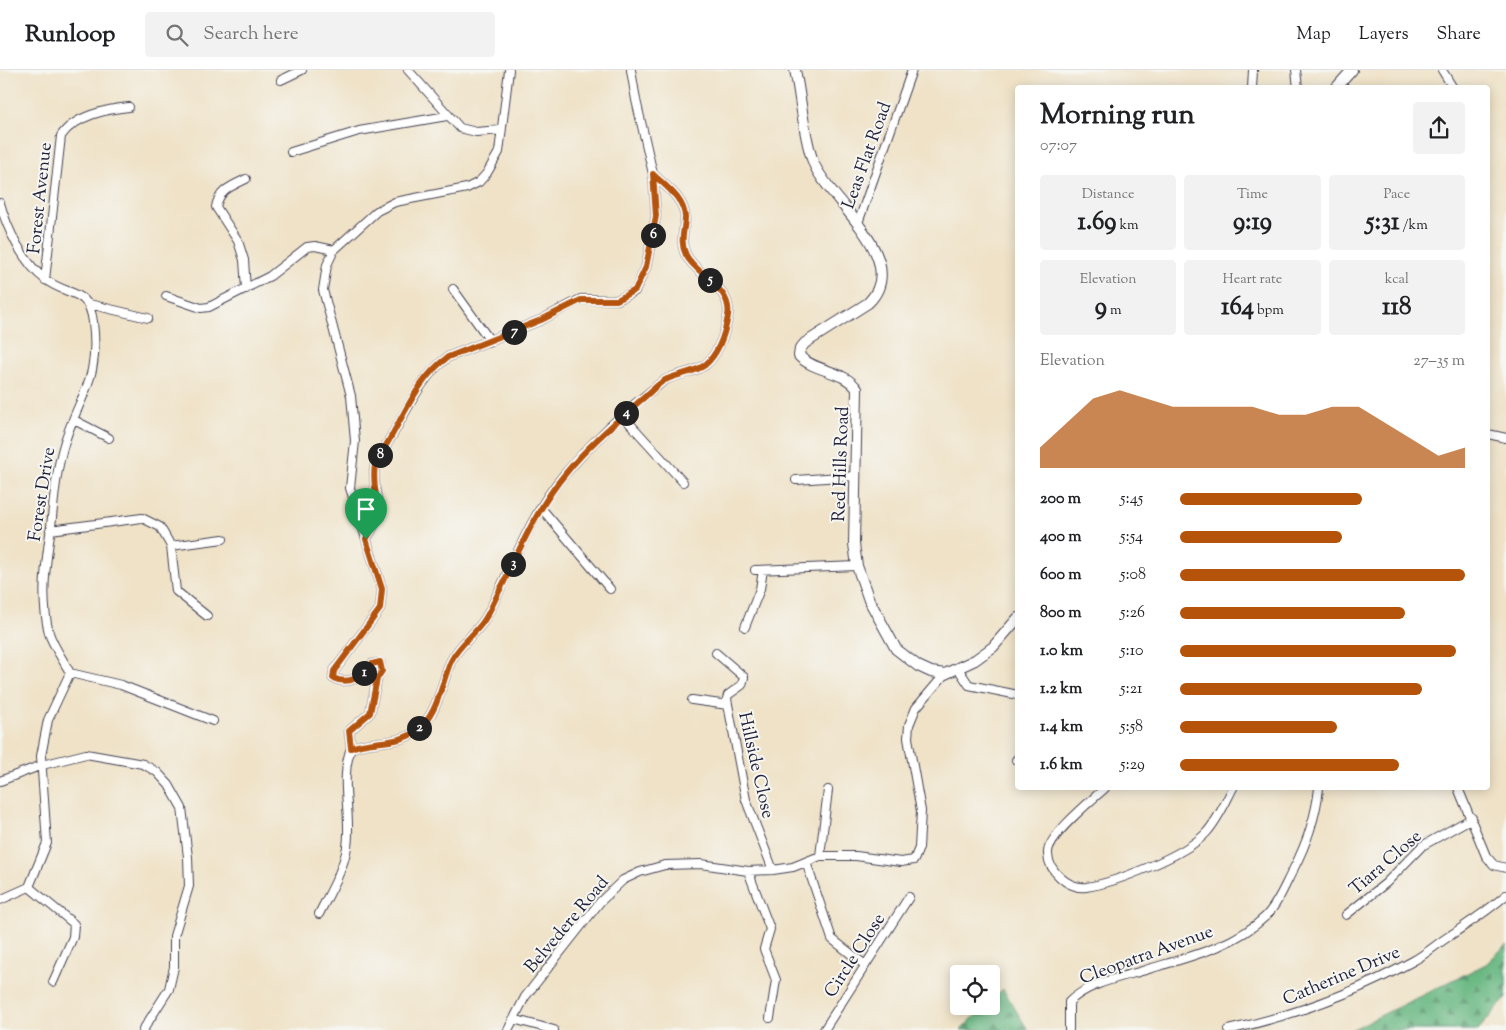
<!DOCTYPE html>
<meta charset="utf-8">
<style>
:root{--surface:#fff;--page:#f2f2f2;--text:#202124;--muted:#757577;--line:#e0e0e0;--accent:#b45309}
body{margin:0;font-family:"Sorts Mill Goudy",serif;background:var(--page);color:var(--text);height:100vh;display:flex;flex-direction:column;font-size:19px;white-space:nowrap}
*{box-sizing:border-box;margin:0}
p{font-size:16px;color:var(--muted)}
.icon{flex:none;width:28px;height:28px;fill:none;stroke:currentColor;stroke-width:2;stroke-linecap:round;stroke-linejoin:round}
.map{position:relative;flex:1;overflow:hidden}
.drawer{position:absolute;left:1015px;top:15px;width:475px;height:705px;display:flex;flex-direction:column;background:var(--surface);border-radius:5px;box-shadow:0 2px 12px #0003}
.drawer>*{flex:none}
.fabs{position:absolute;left:950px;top:895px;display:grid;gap:10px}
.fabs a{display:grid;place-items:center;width:50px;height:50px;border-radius:5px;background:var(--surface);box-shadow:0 2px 12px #0003;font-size:25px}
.pin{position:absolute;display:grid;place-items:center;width:42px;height:42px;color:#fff;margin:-51px -21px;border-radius:50% 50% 50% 0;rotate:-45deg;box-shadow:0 0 5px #0007}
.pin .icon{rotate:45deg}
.km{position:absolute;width:25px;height:25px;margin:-12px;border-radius:50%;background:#222;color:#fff;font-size:14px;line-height:25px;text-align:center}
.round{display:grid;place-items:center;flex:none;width:52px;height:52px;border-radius:5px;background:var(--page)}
.headline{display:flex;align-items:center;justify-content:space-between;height:85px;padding:0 25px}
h1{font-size:28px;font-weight:800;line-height:38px}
.metrics{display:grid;grid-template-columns:repeat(3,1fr);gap:8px;height:85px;padding:5px 25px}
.metrics div{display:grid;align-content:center;border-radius:5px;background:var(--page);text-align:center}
.metrics b{font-size:25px;font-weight:800}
.metrics small{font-size:14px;font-weight:400}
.metrics p{font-size:14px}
.chart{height:140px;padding:10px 25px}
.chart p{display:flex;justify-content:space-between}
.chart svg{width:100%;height:90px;margin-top:5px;fill:var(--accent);opacity:.7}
ul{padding:0 25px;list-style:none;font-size:16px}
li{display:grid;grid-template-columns:80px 60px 1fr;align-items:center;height:38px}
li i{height:12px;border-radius:6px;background:var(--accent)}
header{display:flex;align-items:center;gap:30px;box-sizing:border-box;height:70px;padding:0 25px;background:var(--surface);border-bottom:1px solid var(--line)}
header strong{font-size:24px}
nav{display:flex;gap:28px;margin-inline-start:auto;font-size:18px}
.search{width:350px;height:45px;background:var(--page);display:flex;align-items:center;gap:12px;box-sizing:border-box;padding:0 18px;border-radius:5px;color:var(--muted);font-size:19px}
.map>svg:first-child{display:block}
</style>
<header>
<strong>Runloop</strong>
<div class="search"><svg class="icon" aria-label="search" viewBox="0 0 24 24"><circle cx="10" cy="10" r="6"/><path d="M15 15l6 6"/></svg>Search here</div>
<nav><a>Map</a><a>Layers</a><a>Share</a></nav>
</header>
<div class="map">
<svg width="1506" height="960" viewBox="0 0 1506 960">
<defs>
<pattern id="forest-firs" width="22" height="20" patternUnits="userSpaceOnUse" patternTransform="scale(1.25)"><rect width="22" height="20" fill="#68b781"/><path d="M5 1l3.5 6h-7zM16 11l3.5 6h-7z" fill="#55946b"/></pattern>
</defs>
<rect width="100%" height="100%" fill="#f6f6f2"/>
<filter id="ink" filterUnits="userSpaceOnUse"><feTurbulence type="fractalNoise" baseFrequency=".02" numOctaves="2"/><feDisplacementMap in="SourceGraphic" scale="10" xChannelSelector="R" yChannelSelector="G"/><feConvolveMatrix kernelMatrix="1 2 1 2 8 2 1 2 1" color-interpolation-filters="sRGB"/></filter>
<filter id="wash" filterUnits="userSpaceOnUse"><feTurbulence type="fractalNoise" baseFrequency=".0096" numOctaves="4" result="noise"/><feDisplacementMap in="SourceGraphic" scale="20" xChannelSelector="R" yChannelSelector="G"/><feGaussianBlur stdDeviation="1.12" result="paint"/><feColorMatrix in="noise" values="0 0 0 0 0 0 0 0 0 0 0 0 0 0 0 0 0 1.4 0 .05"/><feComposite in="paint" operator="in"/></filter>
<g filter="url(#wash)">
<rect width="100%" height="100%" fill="#efe2c7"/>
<path fill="url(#forest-firs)" stroke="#456c5e" d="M1506 875V928L1478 960H1351L1486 894Z
M1003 919 1028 960H961L985 936H991V930Z"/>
</g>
<g filter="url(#ink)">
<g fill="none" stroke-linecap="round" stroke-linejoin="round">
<defs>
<path id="minor" d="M408 0 460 58 476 62 501 60
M1296 0 1298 18
M1442 0 1453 18
M281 10 302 0
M1252 18 1253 0
M291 82 359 61 447 46
M0 133C7 159 24 194 46 210 69 227 89 218 93 252 100 310 81 322 65 371 56 399 54 429 51 457 46 493 40 527 49 563 53 576 64 591 70 603L48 650 41 686 47 773 29 817 0 830
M858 153 912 0
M45 210 61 66C74 46 107 39 129 37
M246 219 244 190 238 171 216 137C219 120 232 116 246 109
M453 219 491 272
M166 226 201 238 209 237 270 206 307 177 315 176 334 180
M89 234 148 248
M623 346 683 412
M74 350 109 368
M1488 364 1506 368
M796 410 855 406
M542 439 610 519
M50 460 142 448 160 457 171 476 176 521 207 546
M366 469C389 436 370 427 375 395 377 387 384 379 388 372 406 343 420 307 448 287L541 250 581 229 617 230 635 221 646 197 656 146 653 104 636 30 631 0
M171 476 223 469
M755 500 857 496
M745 557 760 519 763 500
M716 583 744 607 742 615 728 625 727 629 746 730 773 800
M959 600 969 615 1018 625
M70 603 121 615 213 651
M692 630 728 635
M351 678 349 661 370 643 377 609 381 601 380 593 372 594C362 606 350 616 333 608L334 601 380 539 382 519 350 418 355 371 351 326 323 220 327 195 334 180 377 141 395 132 467 118 479 112 487 103 499 82 509 0
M1016 690 1018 688
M0 711 42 695 86 684 143 694 157 702 169 715 182 738 188 787 189 816 174 866V897L169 919 143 960
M1105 718C1092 730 1049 765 1048 782 1047 800 1068 819 1086 817 1115 813 1186 785 1206 763 1218 750 1225 733 1233 718
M1458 718 1486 786 1494 795 1506 798
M820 786 828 720
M806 792 832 869 865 895
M748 801 770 859 764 879 776 910 770 948
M29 817 74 854 73 867 53 912
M319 844C330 822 343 801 347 777 352 743 339 710 351 678 370 670 397 675 415 662 438 646 441 614 451 591 459 575 473 566 483 552 490 542 495 529 501 517 519 480 536 438 563 406 592 372 627 339 662 312 674 303 693 304 705 295 718 284 725 263 728 246 733 218 696 205 686 185 679 171 685 160 685 147 684 128 665 116 653 104
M1346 845 1386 813 1422 776 1472 748
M513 949 554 960
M508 960 525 927 600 832 623 810 640 802 665 795 701 794 748 801 773 800 793 797 820 786H856L901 792 914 790 919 778 921 741 908 668 909 655 916 638 945 604
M824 960 909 827
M1069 960V932C1087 914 1117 908 1142 901 1184 888 1233 878 1266 846 1278 834 1285 815 1293 800 1306 775 1316 746 1319 718
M1228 960C1292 946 1355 923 1413 891 1426 884 1438 873 1451 865 1470 852 1489 840 1506 825"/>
<path id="major" d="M795 0C801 27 804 70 814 94 830 132 912 190 868 233L805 273 800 279 799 286C815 302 844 300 857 319L854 474 857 496 869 530 896 579 918 596 931 602 945 604 975 590 993 577 1018 548
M1336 18 1352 0"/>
</defs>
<use href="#minor" stroke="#413f50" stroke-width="10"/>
<use href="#major" stroke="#413f50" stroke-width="12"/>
<use href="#minor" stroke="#fff" stroke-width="8"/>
<use href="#major" stroke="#fff" stroke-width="10"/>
</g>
</g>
<g fill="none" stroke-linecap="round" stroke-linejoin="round" filter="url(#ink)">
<defs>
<path id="route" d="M653 104C665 116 684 128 685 147 685 160 679 171 686 185 696 205 733 218 728 246 725 263 718 284 705 295 694 303 677 304 665 310 656 315 649 324 641 330 615 353 588 376 566 403 539 435 521 476 503 514 496 526 491 541 483 552 473 566 459 575 451 591 441 614 438 646 415 662 397 675 370 670 351 678L349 661 370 643 377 609 382 601 380 592 372 594C362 606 350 616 333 608L334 601 380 539 382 519 366 469C388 437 370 427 375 395 377 387 384 379 388 372 405 343 419 307 448 287L541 250 581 230H617L635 220 646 197 656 146Z"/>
</defs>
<use href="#route" stroke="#fff" stroke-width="10"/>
<use href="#route" stroke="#b45309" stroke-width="6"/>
</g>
<g text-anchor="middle" stroke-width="4" stroke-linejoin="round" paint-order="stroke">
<g font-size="18" fill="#22223b" stroke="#f6f6f2">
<text transform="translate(866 85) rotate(-70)" y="6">Leas Flat Road</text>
<text transform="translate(39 128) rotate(-84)" y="6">Forest Avenue</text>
<text transform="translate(840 394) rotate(-88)" y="6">Red Hills Road</text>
<text transform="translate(41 424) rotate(-81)" y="6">Forest Drive</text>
<text transform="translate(757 695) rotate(77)" y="6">Hillside Close</text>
<text transform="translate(1385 792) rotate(-41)" y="6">Tiara Close</text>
<text transform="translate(566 854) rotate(-50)" y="6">Belvedere Road</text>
<text transform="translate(1146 884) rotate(-20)" y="6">Cleopatra Avenue</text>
<text transform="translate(854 885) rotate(-57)" y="6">Circle Close</text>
<text transform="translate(1341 905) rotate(-23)" y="6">Catherine Drive</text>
</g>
</g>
</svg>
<div class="fabs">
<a><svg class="icon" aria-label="locate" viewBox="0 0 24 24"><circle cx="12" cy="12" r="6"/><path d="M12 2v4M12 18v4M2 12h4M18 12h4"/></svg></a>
</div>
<div class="pin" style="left:366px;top:469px;background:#1e9e55"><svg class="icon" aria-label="arrive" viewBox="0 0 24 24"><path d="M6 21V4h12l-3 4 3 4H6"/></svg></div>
<b class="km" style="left:364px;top:603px">1</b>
<b class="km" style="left:419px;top:658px">2</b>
<b class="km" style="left:513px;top:494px">3</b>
<b class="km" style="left:626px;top:343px">4</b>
<b class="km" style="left:710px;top:210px">5</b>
<b class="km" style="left:653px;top:165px">6</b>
<b class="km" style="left:514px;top:262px">7</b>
<b class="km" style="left:380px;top:385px">8</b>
<section class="drawer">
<div class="headline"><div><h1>Morning run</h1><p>07:07</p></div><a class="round"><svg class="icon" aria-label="share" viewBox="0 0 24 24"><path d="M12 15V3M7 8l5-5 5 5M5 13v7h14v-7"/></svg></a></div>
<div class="metrics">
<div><p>Distance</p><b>1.69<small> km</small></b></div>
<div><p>Time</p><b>9:19</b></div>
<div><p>Pace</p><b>5:31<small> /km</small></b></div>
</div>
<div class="metrics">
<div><p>Elevation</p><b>9<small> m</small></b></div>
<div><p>Heart rate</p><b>164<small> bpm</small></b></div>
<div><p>kcal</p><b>118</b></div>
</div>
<div class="chart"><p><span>Elevation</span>27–35 m</p>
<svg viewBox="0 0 160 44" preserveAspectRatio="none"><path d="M0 44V34L10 22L20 10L30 6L40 10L50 14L60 14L70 14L80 14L90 18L100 18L110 14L120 14L130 22L140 30L150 38L160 34V44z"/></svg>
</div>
<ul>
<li><b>200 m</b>5:45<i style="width:64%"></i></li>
<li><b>400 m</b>5:54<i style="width:57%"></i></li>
<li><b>600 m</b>5:08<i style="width:100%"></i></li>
<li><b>800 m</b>5:26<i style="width:79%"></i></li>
<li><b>1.0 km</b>5:10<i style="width:97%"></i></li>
<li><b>1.2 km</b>5:21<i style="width:85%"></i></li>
<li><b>1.4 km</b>5:58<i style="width:55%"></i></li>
<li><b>1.6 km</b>5:29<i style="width:77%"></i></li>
</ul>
</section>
</div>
